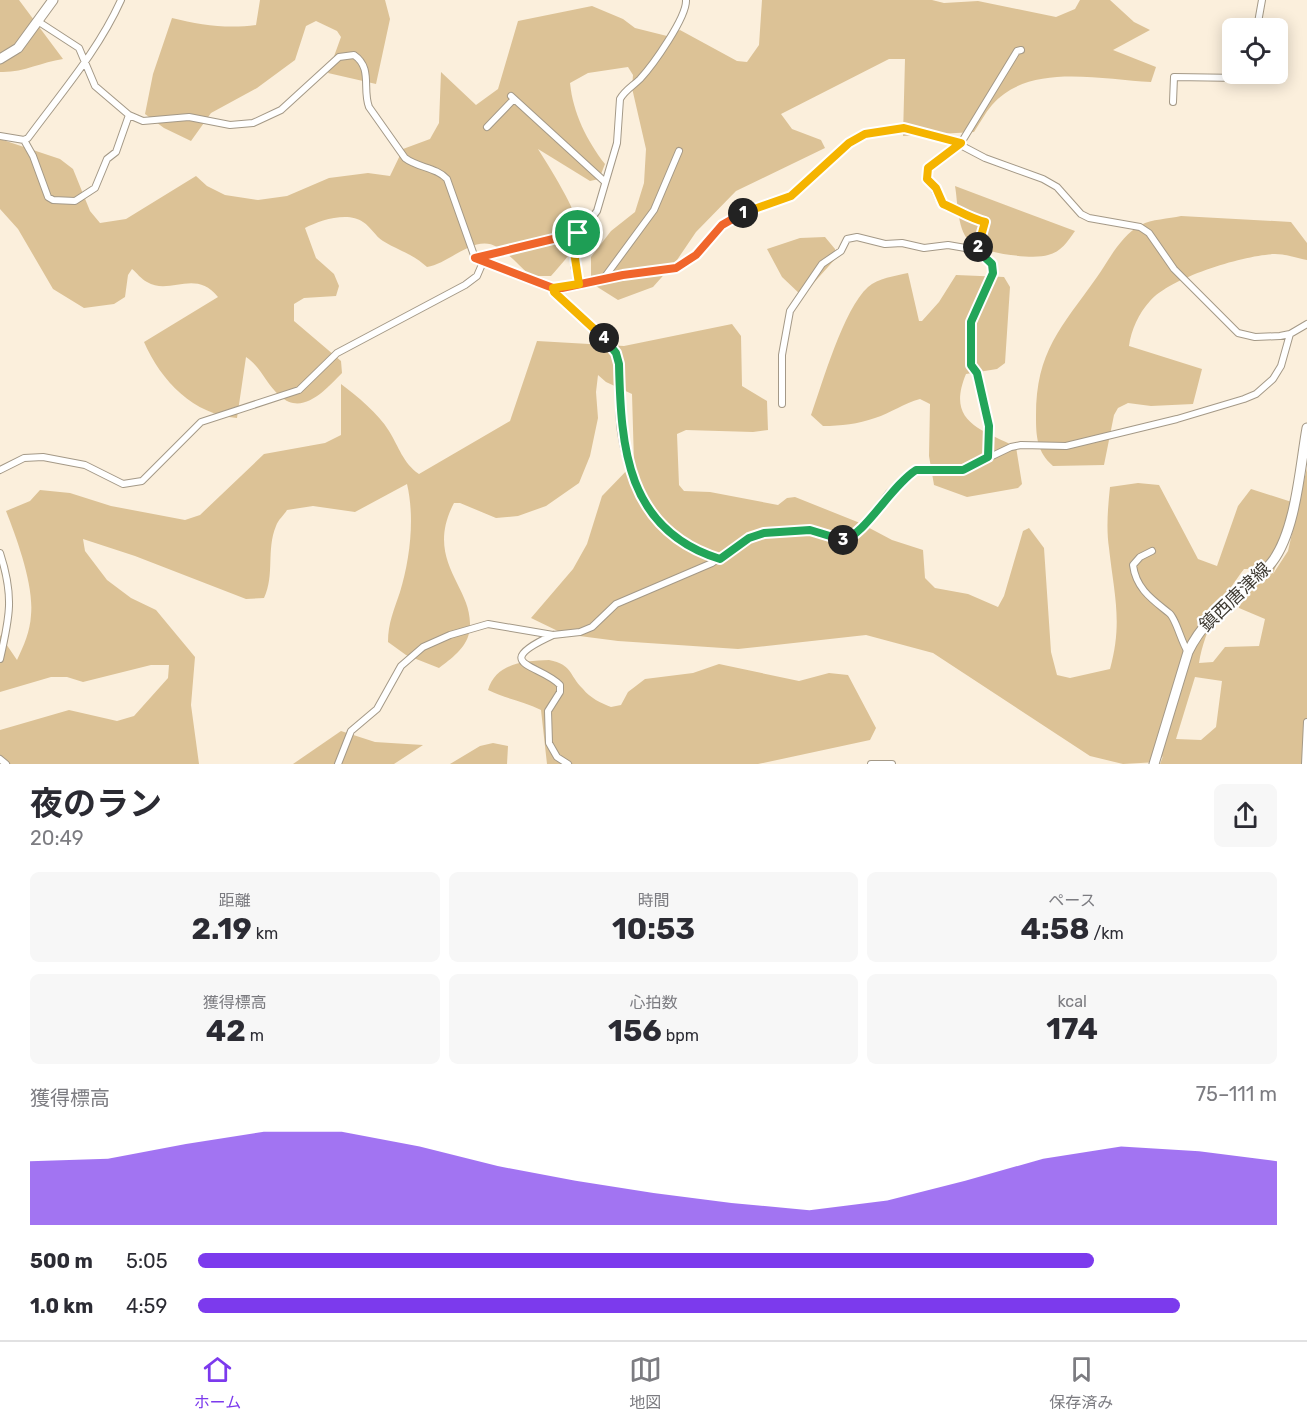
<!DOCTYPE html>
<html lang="ja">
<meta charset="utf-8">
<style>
:root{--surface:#fff;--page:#f7f7f7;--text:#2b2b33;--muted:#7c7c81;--line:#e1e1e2;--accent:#7c3aed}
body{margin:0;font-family:Rubik,"Noto Sans JP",sans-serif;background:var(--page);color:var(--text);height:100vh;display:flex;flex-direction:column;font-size:22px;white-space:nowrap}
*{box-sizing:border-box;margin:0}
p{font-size:20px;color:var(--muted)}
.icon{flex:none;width:33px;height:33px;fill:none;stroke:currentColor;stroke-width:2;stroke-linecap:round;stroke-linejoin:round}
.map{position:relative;height:764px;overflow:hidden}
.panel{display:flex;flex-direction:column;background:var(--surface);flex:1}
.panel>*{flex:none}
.fabs{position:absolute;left:1222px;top:18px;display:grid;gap:12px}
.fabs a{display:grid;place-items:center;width:66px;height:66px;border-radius:9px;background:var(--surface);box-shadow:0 3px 15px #0003;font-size:30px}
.pin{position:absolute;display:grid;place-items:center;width:51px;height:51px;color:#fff;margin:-26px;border:3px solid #fff;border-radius:50%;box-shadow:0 2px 6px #0007}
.km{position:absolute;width:30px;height:30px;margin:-15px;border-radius:50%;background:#222;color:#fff;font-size:16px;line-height:30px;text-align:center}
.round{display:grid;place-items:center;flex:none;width:63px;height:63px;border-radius:9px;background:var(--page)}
.summary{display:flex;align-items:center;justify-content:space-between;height:102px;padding:0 30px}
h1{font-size:33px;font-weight:700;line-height:45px}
.stats{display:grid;grid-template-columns:repeat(3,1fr);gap:9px;height:102px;padding:6px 30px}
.stats div{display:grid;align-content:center;border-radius:9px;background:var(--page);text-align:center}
.stats b{font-size:30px;font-weight:700}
.stats small{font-size:16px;font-weight:400}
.stats p{font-size:16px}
.chart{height:168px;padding:12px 30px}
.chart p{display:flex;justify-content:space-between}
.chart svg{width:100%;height:108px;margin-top:6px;fill:var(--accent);opacity:.7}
ul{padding:0 30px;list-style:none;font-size:20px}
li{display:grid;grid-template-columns:96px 72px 1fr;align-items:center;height:45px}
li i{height:15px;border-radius:8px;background:var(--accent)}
.tab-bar{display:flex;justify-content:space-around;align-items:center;height:84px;border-top:2px solid var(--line);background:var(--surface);font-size:16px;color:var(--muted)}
.tab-bar a{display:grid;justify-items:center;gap:3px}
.tab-bar .selected{color:var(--accent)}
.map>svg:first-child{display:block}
</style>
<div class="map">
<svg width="1307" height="764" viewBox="0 0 1307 764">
<rect width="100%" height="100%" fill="#fbefdc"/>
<path fill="#dcc296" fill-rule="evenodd" d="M0 0H19L63 59C41 62 23 73 0 72Z
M260 0H385L390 19 376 84 328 73 341 37 337 31 316 21 306 26 295 60 257 88 211 113 191 141 164 128 145 114 153 74 172 18C200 25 227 29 256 25Z
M762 0H932L944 3 978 1 1056 17 1075 9 1080 0H1110L1134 22 1150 30 1113 50 1156 67 1151 82C1101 80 1029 62 992 105 985 113 980 123 974 132L903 136 905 59H889L781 114 792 129 821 140 825 148 736 191 696 232 677 260 653 287 618 300 591 283V257L611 231 635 212 644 183 646 149 632 88 633 75 628 67 588 73 570 83C573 113 587 141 605 164L599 179 590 181 538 149C548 165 581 216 579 233 576 250 561 264 551 276H530C520 266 509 254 497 247 475 233 449 264 427 267 410 252 401 252 383 241 375 236 371 227 363 222 349 211 319 220 305 228L316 258 334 274 339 286 336 296 304 298 294 304V321L341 361 342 373C327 388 303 417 280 396 266 384 261 367 246 357L237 418C194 415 161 381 144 342L218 297C195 268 170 296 147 282 141 279 137 273 132 269L128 275 125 297 114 304 84 308 53 289 18 229 0 209V139L60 159 73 169 90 211 100 223 126 219 196 176 207 186 225 195 258 200 287 196 329 178 368 173 390 176 403 149 430 139 439 123 441 72 476 105 498 89 518 21 592 6 623 19 635 28 667 36 680 30 737 61 747 62 759 45Z
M955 186 1075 231C1068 241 1061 252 1048 255 1033 260 982 253 971 243 957 231 958 203 955 186Z
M1181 216 1291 222 1307 243V260C1297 258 1285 254 1275 254 1244 255 1171 277 1150 301 1139 313 1131 330 1129 346L1202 369 1193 404 1151 406 1128 403 1118 408 1114 415 1104 465 1053 466C1037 452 1036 437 1036 416 1036 351 1061 328 1097 277 1109 260 1121 235 1141 225 1151 219 1169 219 1181 216Z
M825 237 835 249 836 258 802 296 782 277 767 249 800 238Z
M908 273 919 321H922L939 302 956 275 1004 277 1010 287 1005 363 997 369 966 374C946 422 980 429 1016 447L1022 484 1018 488 967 497 934 485 929 456 930 404 920 399C904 403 891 413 875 418 858 424 841 426 823 426L811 415C823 382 843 310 868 287 878 278 895 276 908 273Z
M732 324 741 336 742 386 767 401 768 430 753 432 686 430 677 434 679 485 684 491 710 492 778 505 787 498 795 497 860 523 892 540 923 550 925 578 935 588 968 594 998 607 1004 596 1023 531 1029 528 1044 548 1051 652 1057 675 1070 678 1110 669C1123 622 1114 594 1109 548 1106 528 1108 506 1110 487L1138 483 1159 485 1198 559 1217 566 1238 506 1251 489 1298 504 1273 574 1288 551 1307 468V764H1160L1163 756 1158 762 1123 764 1090 756 933 653 866 635 738 649 618 641 564 634 531 618 573 569 587 544 602 496 634 463 632 394 606 382 598 375 596 392 598 418 590 456 579 483 546 506 518 516 496 518 460 503H454C422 564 478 589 469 633 466 648 451 659 439 668L406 655 388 642C388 623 394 610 400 592 410 559 415 518 407 484L355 512 313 506 287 510C284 515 278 520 276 526 266 550 275 575 264 598L246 599 135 556 83 539 85 551 107 580 131 598 156 610 195 657 191 705 199 764H0V730L69 710 117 721 134 716 168 678 169 665H151L83 682 67 677H51L0 692V635L17 660C24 645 30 632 31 615 34 585 17 539 6 511L30 501 40 490 70 493 111 506 185 520 200 515 264 454 325 443 341 435V384C358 397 378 413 389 431 399 447 403 463 419 474L510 421 537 341 624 346ZM1244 569H1256L1270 575 1238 601 1239 608 1265 619 1259 646 1225 647 1213 662 1199 663C1205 628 1223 597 1244 569ZM1195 677 1222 681 1216 727 1201 740 1176 739Z
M549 660C573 665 568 674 583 689 590 698 601 703 611 707L621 705 628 692 645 679 693 673 719 664 799 681 829 673 848 675 876 728 870 740 758 764H547L541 710C523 701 506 699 488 690 496 663 524 661 549 660Z
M341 731 375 742 423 745 394 764H293Z
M493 743 508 746 507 764H450L480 746Z"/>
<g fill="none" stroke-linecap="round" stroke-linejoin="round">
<defs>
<path id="street" d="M39 22 79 48 95 86 129 115 143 121 189 117 230 125 253 123 281 110 339 57 354 55C373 68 362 89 369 107L405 158C418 168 436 167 447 179L475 258 558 289 623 275 676 268 696 255 731 218 791 196 849 143 865 134 904 128 947 138 985 158 1043 179 1057 187 1081 214 1089 218 1140 227 1149 233 1174 269 1238 333 1255 337 1280 336 1290 334 1307 324
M1257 28 1262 0
M511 96 604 181
M1173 102 1174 77 1241 78 1248 74
M487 127 514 99
M0 136 24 140 28 138C61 93 98 51 121 0
M24 140 33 156 48 197 53 200 75 201 95 188 107 159 116 152 129 115
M977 250 985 222C975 220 943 208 939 199 935 191 934 186 927 179L928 168 961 143 1017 51 1021 50
M475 258 578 233
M604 278 654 210 679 151
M579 284 574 266 576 239 597 211 617 143 620 99C625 90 633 86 640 79 653 65 687 17 686 0
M553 288 554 292 610 343 616 353C622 379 617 406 621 432 630 492 659 540 721 559
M782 404V355L790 311 822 264 841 251 847 239 857 237 885 244 902 243 924 248 948 245 977 250 992 264 993 273 971 322V365L977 373 989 426 988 457
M0 470 24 458 43 457 85 465 123 484 142 481 201 422 299 390 337 353 465 285 477 276 483 262
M1152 551 1140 557 1133 565C1136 589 1153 600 1169 613 1176 618 1181 642 1188 652
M0 553C14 596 10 616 0 659
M553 635C488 665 540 664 560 685V692L548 711 549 743 557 757 568 764
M0 759 6 764
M338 764 351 731 377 709 401 666 423 647 450 635 488 624 553 635 580 632 592 627 616 604 712 563 749 538 764 533 810 530 834 539H849L858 533 889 493 916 470H963L1011 447 1021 445 1066 446 1177 419 1244 399 1256 394 1273 379 1281 366 1290 334
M871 764H892
M1305 764 1307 722"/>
<path id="secondary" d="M0 59 18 48 53 0
M1154 764 1188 652C1210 607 1244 597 1272 562 1296 531 1300 467 1307 428"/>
</defs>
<use href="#street" stroke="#a49987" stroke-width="8"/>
<use href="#secondary" stroke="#a49987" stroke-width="11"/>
<use href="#street" stroke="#fff" stroke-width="6"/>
<use href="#secondary" stroke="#fff" stroke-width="9"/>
</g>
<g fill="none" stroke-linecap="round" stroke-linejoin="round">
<defs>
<path id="split-1" d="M578 233 475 258 553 288H562L623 275 676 268 696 255 722 225 743 213"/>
<path id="split-2" d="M743 213 791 196 849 143 865 134 904 128 961 143 928 168 927 179 936 188 943 204C958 210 969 218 985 222L978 247"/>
<path id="split-3" d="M843 540C864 536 891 486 916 470H963L988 457 989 426 977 373 971 365V322L993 273 992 264 977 250 978 247"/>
<path id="split-4" d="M604 338 616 353 619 364C621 447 626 530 720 559L749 538 764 533 810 530 843 540"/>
<path id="split-5" d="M578 233 574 252 579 284 553 288 554 292 604 338"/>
</defs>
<use href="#split-1" stroke="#fff" stroke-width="12"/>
<use href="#split-2" stroke="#fff" stroke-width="12"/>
<use href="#split-3" stroke="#fff" stroke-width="12"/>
<use href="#split-4" stroke="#fff" stroke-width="12"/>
<use href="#split-5" stroke="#fff" stroke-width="12"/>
<use href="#split-1" stroke="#f0652b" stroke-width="8"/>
<use href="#split-2" stroke="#f5b400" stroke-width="8"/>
<use href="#split-3" stroke="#22a559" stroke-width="8"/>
<use href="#split-4" stroke="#22a559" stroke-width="8"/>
<use href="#split-5" stroke="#f5b400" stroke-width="8"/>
</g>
<g text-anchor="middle" stroke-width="4.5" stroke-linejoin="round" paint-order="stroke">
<g font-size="18" fill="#3e3a32" stroke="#fefefe">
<text transform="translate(1235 597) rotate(-44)" y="6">鎮西唐津線</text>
</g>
</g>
</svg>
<div class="fabs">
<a><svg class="icon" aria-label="locate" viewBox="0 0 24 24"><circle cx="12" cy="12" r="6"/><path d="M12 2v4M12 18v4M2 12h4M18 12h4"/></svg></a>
</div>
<div class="pin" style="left:578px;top:233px;background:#1e9e55"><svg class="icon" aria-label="arrive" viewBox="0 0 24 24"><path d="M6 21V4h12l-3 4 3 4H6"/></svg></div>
<b class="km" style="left:743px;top:213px">1</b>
<b class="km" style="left:978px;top:247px">2</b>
<b class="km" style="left:843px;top:540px">3</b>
<b class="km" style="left:604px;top:338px">4</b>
</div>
<section class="panel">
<div class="summary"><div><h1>夜のラン</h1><p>20:49</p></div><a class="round"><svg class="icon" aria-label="share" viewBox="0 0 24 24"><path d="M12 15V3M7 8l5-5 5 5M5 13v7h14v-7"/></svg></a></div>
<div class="stats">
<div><p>距離</p><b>2.19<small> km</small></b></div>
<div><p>時間</p><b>10:53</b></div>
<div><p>ペース</p><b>4:58<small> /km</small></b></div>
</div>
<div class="stats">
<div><p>獲得標高</p><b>42<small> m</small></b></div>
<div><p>心拍数</p><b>156<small> bpm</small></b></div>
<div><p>kcal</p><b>174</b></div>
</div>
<div class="chart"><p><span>獲得標高</span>75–111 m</p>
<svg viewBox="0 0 160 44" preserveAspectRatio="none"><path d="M0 44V18L10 17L20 11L30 6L40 6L50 12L60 20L70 26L80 31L90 35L100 38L110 34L120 26L130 17L140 12L150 14L160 18V44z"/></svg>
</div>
<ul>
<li><b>500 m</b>5:05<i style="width:83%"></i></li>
<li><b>1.0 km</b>4:59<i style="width:91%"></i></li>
</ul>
</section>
<nav class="tab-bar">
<a class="selected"><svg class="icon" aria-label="home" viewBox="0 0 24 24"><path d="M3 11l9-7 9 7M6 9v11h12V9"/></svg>ホーム</a>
<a><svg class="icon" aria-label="map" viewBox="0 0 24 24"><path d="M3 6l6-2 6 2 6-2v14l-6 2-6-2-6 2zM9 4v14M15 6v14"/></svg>地図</a>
<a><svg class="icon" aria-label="saved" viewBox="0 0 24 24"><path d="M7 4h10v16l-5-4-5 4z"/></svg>保存済み</a>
</nav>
